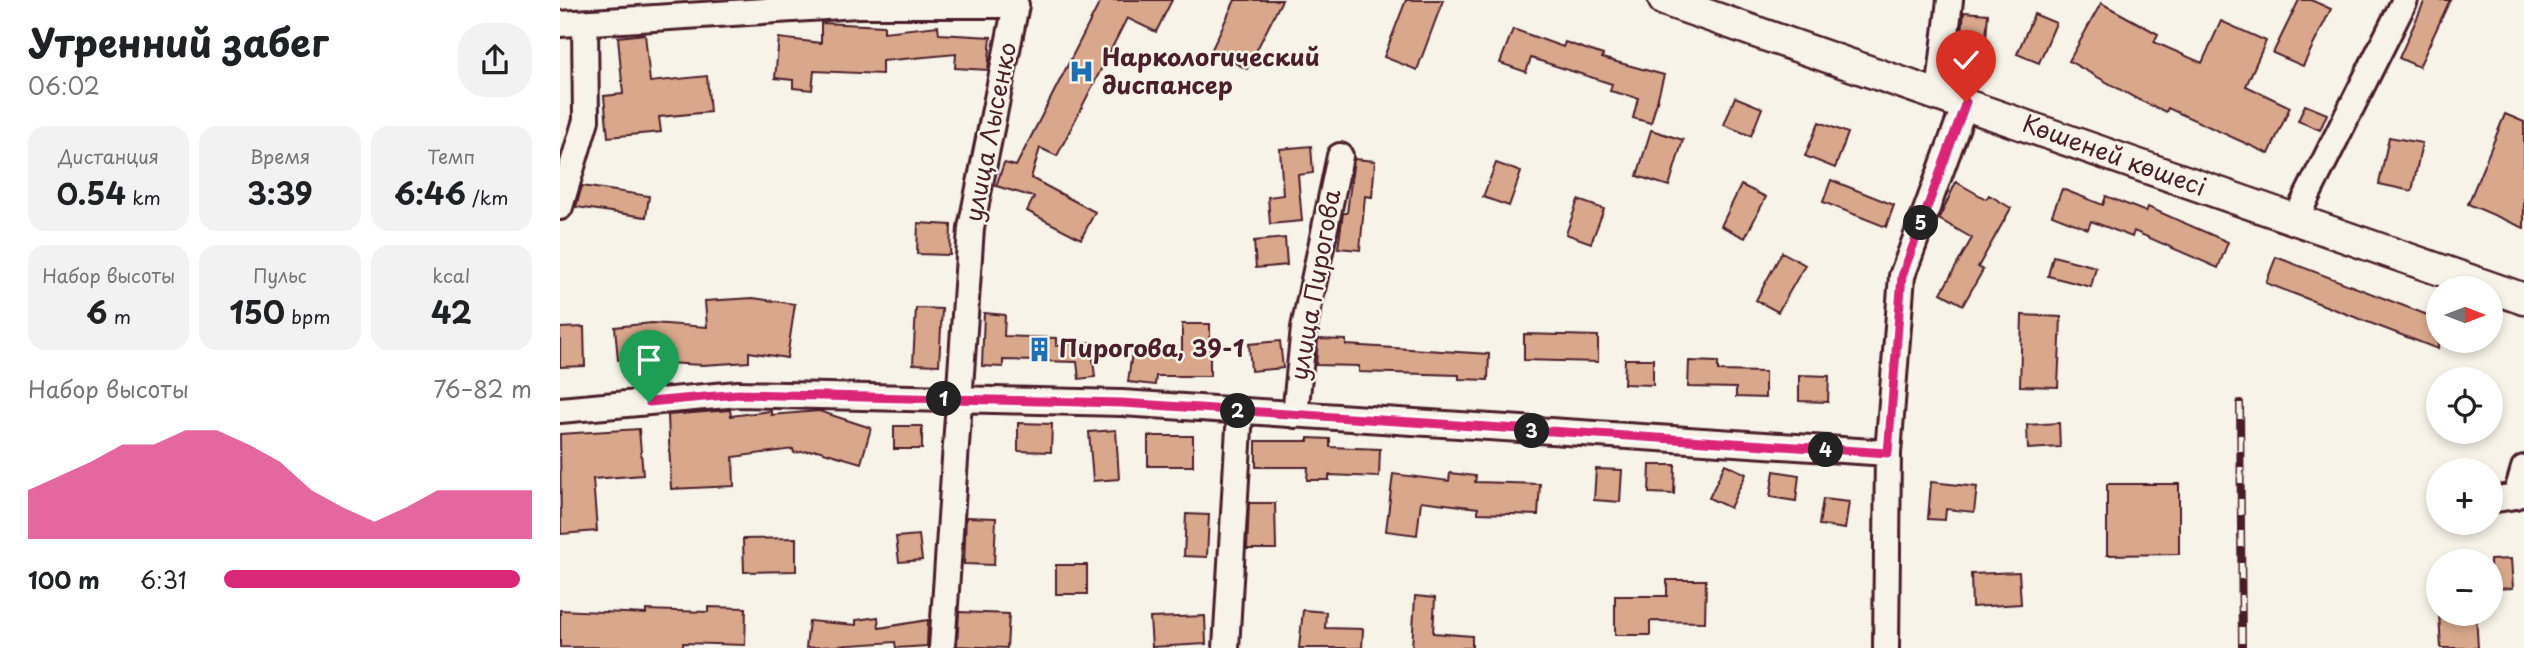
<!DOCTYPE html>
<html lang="ru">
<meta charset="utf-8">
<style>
:root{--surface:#fff;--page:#f2f2f2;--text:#202124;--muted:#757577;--accent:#db2777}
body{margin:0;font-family:"Playpen Sans",sans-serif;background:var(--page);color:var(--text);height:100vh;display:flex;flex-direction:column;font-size:26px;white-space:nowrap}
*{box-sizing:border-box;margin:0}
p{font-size:23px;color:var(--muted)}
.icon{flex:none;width:38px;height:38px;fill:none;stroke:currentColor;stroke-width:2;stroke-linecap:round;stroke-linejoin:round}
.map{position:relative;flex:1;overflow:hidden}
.details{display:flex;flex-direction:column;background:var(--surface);width:560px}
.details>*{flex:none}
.needle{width:46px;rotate:90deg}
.controls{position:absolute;left:1866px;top:276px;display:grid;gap:14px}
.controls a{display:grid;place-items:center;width:77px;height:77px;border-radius:50%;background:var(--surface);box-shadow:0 4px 10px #0003;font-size:35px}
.pin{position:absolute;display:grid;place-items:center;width:60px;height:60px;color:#fff;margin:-72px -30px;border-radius:50% 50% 50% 0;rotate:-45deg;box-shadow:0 0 7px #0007}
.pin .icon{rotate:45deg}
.km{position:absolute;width:35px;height:35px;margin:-18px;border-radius:50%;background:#222;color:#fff;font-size:19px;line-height:35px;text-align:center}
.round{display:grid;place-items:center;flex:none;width:74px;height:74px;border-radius:28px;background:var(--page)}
.overview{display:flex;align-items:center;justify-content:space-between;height:119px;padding:0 28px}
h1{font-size:38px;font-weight:700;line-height:52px}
.metrics{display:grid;grid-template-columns:repeat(3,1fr);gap:10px;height:119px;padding:7px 28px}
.metrics div{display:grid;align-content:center;border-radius:18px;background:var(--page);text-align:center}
.metrics b{font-size:30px;font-weight:700}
.metrics small{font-size:19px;font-weight:400}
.metrics p{font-size:19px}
.chart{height:196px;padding:14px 28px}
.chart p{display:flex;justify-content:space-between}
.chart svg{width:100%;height:126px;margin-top:7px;fill:var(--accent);opacity:.7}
ul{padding:0 28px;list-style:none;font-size:23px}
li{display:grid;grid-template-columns:112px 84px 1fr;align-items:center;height:52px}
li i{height:18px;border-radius:9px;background:var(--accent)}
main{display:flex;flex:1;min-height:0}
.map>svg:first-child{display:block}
</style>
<main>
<section class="details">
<div class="overview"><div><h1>Утренний забег</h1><p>06:02</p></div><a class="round"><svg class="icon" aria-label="share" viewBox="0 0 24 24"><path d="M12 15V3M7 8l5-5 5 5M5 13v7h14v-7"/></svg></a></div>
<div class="metrics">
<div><p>Дистанция</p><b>0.54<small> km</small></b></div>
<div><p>Время</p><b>3:39</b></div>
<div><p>Темп</p><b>6:46<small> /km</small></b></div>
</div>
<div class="metrics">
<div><p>Набор высоты</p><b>6<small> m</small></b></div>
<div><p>Пульс</p><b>150<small> bpm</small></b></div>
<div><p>kcal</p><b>42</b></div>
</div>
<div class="chart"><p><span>Набор высоты</span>76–82 m</p>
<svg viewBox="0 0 160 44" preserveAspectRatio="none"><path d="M0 44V27L10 22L20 17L30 11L40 11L50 6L60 6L70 11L80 17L90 27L100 33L110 38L120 33L130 27L140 27L150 27L160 27V44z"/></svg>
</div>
<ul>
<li><b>100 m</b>6:31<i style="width:96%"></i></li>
</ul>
</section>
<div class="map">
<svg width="1964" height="648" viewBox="0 0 1964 648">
<rect width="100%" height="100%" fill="#f7f3e8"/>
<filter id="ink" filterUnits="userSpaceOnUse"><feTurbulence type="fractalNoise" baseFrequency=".0143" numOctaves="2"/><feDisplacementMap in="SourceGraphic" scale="14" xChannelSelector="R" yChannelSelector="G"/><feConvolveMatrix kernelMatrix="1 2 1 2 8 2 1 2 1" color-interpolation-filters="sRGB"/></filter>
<g filter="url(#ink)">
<path fill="#d9a88c" stroke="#4a1f2b" stroke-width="2" d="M541 0H612L596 32 567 18 497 156 480 148 471 178 535 212 521 239 467 211 474 197 436 186 444 163 456 166Z
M675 0H722L687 69 651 51Z
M846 0H883L857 70 824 57Z
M1739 0H1751L1771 9 1743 66 1713 53Z
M1865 0H1890L1859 67 1839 58Z
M1541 3 1598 34 1594 42 1642 63 1661 21 1706 41 1686 86 1730 107 1709 154 1608 108 1606 112 1579 100 1509 61Z
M1404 12 1428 14 1423 73 1398 71Z
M1474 14 1496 23 1479 63 1457 54Z
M261 23 324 26V32L378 26 379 34 431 37 428 70 395 68 396 54 322 61V74L254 71 252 90 233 88V80L215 78 219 38 261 43Z
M953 29 1003 47 1005 42 1043 55 1042 58 1104 75 1091 123 1073 118 1078 98 1050 91 1052 84 971 58 966 72 940 63Z
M85 34 90 82 147 76 150 112 99 117 101 132 48 137 44 96 63 94 58 37Z
M1175 97 1202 108 1191 136 1164 125Z
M1745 105 1767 114 1760 130 1738 121Z
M1945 114 1964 122V228L1908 204Z
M1259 122 1288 133 1275 168 1245 156Z
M1091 130 1123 140 1109 186 1077 176Z
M1829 137 1862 143 1852 191 1819 184Z
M751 146 753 173 738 175 742 221 710 224 708 197 723 195 720 149Z
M794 159 815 161 812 197 805 196 800 250 778 248 783 213H787Z
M936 163 961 172 949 206 923 197Z
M1271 180 1334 205 1326 227 1263 202Z
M1396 182 1426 199 1429 195 1451 208 1418 267 1423 270 1403 305 1381 293 1412 238 1379 219Z
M1181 185 1206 197 1185 238 1161 226Z
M22 186 89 196 86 217 16 207Z
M1502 189 1543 205 1546 196 1586 212 1588 207 1668 242 1658 268 1574 231 1572 237 1531 221 1528 229 1492 215Z
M1018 200 1044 209 1031 243 1006 234Z
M358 223 391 225 390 255 357 254Z
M725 238 727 265 696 268 694 241Z
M1222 252 1245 265 1218 312 1196 300Z
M1493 256 1536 267 1531 287 1488 276Z
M1716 257 1878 319V349L1706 283Z
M193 298 235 304 227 358 189 352V362L143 365 106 363 107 356 58 360 55 327 92 323 147 327 145 301Z
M356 308 382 309 379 365 353 364Z
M424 313 445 315 444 336 496 338V346L531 342 535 377 519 379 517 362 443 360V367L422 366Z
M1462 315 1501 317 1498 387 1460 386Z
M622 324H650V376H596L595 385 568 382 572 352 622 358Z
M24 327 25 366 0 367V328Z
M964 334 1038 336V362L964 360Z
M758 339 786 340V345L929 354 928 380 899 379V375L799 372V366L756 365Z
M720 341 723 368 691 371 689 344Z
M1065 359H1093V385L1064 384Z
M1129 361 1158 362V371L1205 372V398L1176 397V388L1128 387Z
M1239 375 1269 376 1268 402 1239 401Z
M170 410 171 416 211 411V415L259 411 311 428 301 463 257 450 234 453 233 449 173 457 174 486 111 489 108 415Z
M458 423 492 424 491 452 458 451Z
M1499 423 1500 447 1468 449 1467 425Z
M334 426H362V449H334Z
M79 429 83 475 33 479 37 531 1 534 0 434Z
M556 430 559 479 533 481 529 432Z
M588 436H633V466H588Z
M748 438 770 439V447L820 449 819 477 769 475V480H747L748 467H696V441H748Z
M1165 464 1186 474 1170 508 1149 498Z
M1090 465H1115L1114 494 1089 493Z
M1036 469 1062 470 1060 502 1034 500Z
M1214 471 1239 475 1236 501 1210 497Z
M890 473 916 476 915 482 980 484 978 515 918 513V508L861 501 857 535 826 531 833 474 889 481Z
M1371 482 1417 487 1414 512 1386 509 1385 520 1368 519Z
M1547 484H1619V554L1547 555Z
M1263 499 1289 502 1285 529 1259 525Z
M689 503H715L716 549H687Z
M626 514 649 515 647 557 624 556Z
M406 517 436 518 434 565 404 564Z
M359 535 362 560 339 562 336 537Z
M236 538V571L184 572 183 539Z
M1951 559 1953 588 1930 589V560Z
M496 565H527V594H496Z
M1459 572 1461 604 1412 607 1411 574Z
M1107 580H1146L1145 622 1090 621V635H1055V596H1107Z
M855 596 875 598 873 633 912 636V648H852Z
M148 607 186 608 185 645 123 643V648L0 647V610L86 614V610L148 612Z
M743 610 766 612 765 628 803 629 802 648H739Z
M399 612 449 614 447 648 397 646Z
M1879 614H1916L1918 648H1881Z
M645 616 646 644 592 647 590 618Z
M318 617 319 628 368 620 367 646 336 648 335 642 246 648 249 621 296 625V620Z"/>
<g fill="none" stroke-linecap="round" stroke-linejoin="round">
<defs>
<path id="minor" d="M0 24 297 5H456L411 228 382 648
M1379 94 1390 0
M0 207 26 120 25 23
M1735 220 1845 0
M0 410 178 394 562 403 1328 453
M735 415 744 328 780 156
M1930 500 1956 496 1964 468
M666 648 680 411
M1326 648 1328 453 1342 276 1406 102"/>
<path id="major" d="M1104 0 1964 299"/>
</defs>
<use href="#minor" stroke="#4a1f2b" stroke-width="30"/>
<use href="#major" stroke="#4a1f2b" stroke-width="35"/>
<use href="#minor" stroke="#f7f3e8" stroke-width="24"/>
<use href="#major" stroke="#f7f3e8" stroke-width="30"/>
<defs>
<path id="rail" d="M1680 403 1682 648"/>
</defs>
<use href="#rail" stroke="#4a1f2b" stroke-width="8"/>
<use href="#rail" stroke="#f7f3e8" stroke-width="5" stroke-dasharray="16" stroke-linecap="butt"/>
</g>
</g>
<g fill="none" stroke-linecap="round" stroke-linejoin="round" filter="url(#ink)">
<defs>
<path id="route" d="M89 402 178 394 562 403 1328 453 1342 276 1406 102"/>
</defs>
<use href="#route" stroke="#fff" stroke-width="14"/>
<use href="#route" stroke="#db2777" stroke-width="9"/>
</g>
<defs>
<symbol id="hospital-bare" viewBox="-9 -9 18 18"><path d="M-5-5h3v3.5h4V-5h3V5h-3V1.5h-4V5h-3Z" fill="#1f6fb2" stroke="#f7f3e8" stroke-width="2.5" paint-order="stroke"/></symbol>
<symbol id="building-bare" viewBox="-9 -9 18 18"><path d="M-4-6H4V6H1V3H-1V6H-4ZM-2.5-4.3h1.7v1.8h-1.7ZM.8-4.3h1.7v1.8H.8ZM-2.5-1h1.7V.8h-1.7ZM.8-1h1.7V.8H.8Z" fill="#1f6fb2" stroke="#f7f3e8" stroke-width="2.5" paint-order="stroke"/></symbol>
</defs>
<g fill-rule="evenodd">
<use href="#hospital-bare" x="504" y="54" width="35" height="35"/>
<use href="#building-bare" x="462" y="332" width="35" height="35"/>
</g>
<g text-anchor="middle" stroke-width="5" stroke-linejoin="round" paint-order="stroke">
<g font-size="24" font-weight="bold" fill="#4a1f2b" stroke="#f7f3e8" text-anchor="start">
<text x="542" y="66">Наркологический<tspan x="542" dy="28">диспансер</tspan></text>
<text x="499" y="357">Пирогова, 39-1</text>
</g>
<g font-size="24" fill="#4a1f2b" stroke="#f7f3e8">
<text transform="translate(431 132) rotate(-79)" y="8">улица Лысенко</text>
<text transform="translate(1554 156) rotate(20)" y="8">Көшеней көшесі</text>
<text transform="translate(756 285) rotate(-80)" y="8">улица Пирогова</text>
</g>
</g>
</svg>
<div class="controls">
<a><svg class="needle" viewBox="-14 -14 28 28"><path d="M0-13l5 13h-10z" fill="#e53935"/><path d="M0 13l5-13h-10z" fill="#757577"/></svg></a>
<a><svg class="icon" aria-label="locate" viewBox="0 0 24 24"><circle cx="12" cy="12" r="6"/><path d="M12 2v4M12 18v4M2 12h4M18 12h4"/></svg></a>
<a>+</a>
<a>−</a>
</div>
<div class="pin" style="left:89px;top:402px;background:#1e9e55"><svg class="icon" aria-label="arrive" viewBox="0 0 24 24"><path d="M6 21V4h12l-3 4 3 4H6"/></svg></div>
<div class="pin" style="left:1406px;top:102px;background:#d93025"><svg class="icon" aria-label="check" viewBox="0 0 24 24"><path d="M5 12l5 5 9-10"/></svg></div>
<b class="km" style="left:384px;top:399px">1</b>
<b class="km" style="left:678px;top:411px">2</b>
<b class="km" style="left:972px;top:431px">3</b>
<b class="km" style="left:1266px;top:450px">4</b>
<b class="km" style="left:1361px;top:223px">5</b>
</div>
</main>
